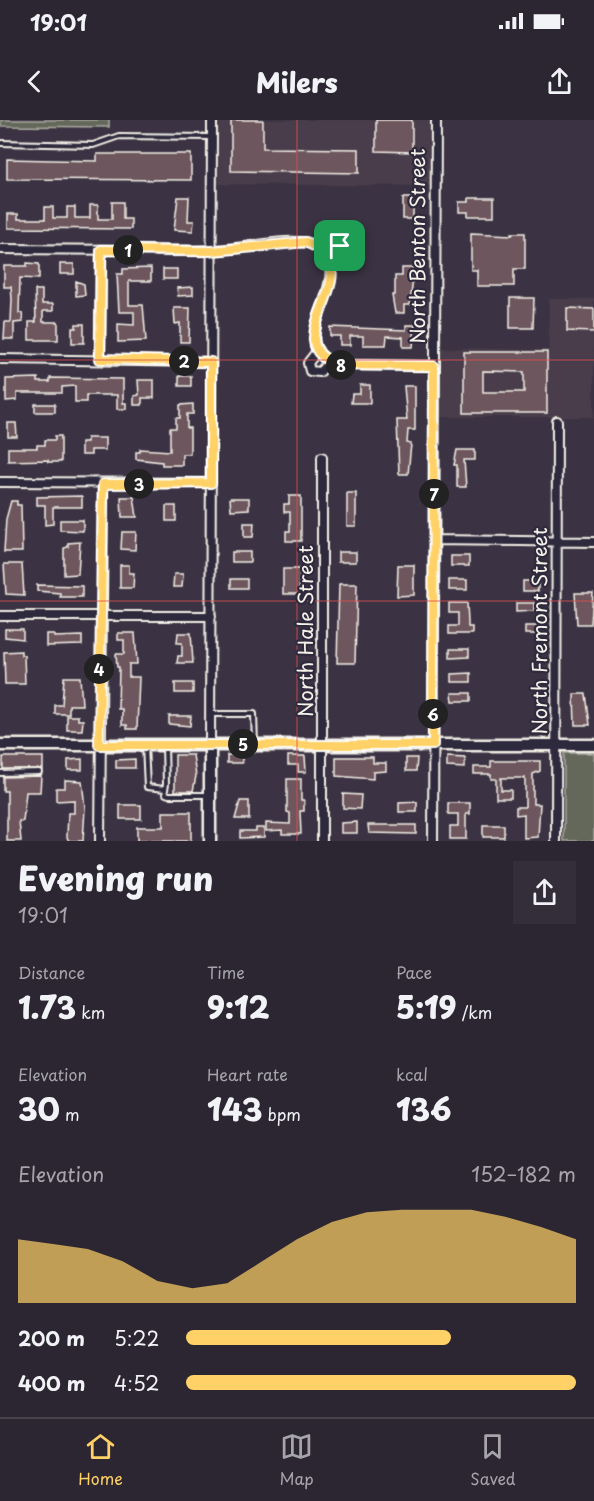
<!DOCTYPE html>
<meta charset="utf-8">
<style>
:root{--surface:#2c2632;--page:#342e3a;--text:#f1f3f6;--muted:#a6a5ac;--line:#48434d;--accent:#ffd166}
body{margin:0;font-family:"Playpen Sans",sans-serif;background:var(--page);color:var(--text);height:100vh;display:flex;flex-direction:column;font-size:22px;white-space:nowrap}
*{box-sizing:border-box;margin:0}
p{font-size:20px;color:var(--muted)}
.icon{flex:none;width:33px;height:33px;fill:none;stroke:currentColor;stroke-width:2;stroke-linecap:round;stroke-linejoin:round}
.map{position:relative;height:721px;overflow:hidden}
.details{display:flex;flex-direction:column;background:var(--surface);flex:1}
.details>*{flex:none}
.pin{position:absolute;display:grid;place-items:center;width:51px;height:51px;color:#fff;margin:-26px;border-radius:12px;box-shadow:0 3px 9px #0006}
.km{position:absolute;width:30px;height:30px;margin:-15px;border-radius:50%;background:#222;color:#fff;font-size:16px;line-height:30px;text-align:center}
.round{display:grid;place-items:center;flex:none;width:63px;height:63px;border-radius:0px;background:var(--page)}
.summary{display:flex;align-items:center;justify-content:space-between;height:102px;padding:0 18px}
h1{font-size:33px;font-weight:800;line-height:45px}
.figures{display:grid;grid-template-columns:repeat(3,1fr);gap:9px;height:102px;padding:6px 18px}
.figures div{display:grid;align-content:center}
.figures b{font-size:30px;font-weight:800}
.figures small{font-size:16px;font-weight:400}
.figures p{font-size:16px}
.chart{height:168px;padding:12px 18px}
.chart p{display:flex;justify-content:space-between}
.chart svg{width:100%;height:108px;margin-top:6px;fill:var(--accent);opacity:.7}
ul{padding:0 18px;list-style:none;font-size:20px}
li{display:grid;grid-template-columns:96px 72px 1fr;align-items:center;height:45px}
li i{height:15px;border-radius:8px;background:var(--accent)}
.status{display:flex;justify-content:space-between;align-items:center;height:42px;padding:0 30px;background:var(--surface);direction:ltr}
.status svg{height:16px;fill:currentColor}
header{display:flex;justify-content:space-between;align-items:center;height:78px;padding:0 18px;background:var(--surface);font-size:27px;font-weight:800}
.menu{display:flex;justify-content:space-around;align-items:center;height:84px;border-top:2px solid var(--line);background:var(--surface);font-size:16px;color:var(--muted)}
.menu a{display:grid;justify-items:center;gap:3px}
.menu .active{color:var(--accent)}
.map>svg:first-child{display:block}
</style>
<div class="status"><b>19:01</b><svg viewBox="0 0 49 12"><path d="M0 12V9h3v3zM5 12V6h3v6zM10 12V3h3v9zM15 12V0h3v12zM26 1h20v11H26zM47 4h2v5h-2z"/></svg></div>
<header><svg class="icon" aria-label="back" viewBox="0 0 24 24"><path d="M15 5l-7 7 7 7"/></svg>Milers<svg class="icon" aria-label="share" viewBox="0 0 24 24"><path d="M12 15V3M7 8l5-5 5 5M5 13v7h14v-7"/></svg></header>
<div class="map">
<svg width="594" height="721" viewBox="0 0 594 721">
<rect width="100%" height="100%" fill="#3b3343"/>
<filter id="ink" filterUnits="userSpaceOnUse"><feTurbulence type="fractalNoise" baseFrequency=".0167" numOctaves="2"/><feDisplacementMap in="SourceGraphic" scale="12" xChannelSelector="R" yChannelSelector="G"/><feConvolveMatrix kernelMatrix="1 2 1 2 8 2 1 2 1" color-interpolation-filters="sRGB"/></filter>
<g filter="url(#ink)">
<path fill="#4a3e4b" d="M212 0H436L435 66 212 64Z
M549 179H594V297H438L439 228 549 230Z"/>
<path fill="#63685a" stroke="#acaca1" stroke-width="1.5" d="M1 0H109V7L1 6Z
M564 633H594V721H564Z"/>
<path fill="#6d565d" stroke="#f4f1e8" stroke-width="1.5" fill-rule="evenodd" d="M231 0H263V28L359 29V53L231 51Z
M376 0H412V32L376 31Z
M97 34H191V60L7 59V39L97 41Z
M178 77H189L188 101H194L193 111 174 110Z
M403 78H413V99H403Z
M469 78H494V96H468V92H459V82H469Z
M112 82H123V99H131V109L8 108V94H18V99H45V87H53V98H67V87H75V98H90V85H98V99H112Z
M471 113 512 115V113H525V149H514V166H477V150H471Z
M27 143 39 144V159L20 158 19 193H22L23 202 14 203V219H4L5 202H11L12 179 11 167H4V146H27Z
M60 144H74V154H60Z
M151 148V161H129V185H143L146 221 118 222V204L134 205V192H119L117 154H123V149Z
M402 148H414L410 185H404V193H395L392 175H395V156H402Z
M163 149H177V159H163Z
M76 161 84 164 85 175 76 176Z
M193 167V175L178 176 177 168Z
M35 170H42V184H53V191H43V202H58V220H29V202H36Z
M510 178H534L533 208H510Z
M174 188H190L189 222H180V203L175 204Z
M567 188 594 189V212L567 211Z
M76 204H84V223H72V208H76Z
M406 205H415L413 227H403V217L387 216 386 225H363V216H350V225H340V216H330V207L406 210Z
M464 232H547V293H464ZM483 251 524 252V272H483Z
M179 256H191V266H179Z
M38 258V262H50V258L123 259V283H126V289H117V275H86V282H75V266L62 267V273H17V280L6 281V259Z
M138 260H154V278H142V285H134V276L139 275Z
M360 265H370V283H351L352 274H360Z
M404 266H415V310H408L407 323 411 324 408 354H399L397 300H407Z
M35 284H55V292H35Z
M193 284V294H187V308H190V334H182V345H162V342L136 339V332H140V329L170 331V308H176V298H180V285Z
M8 303H16L17 317H8Z
M55 316H61V342H48V340L8 341V328H37V325H45V320H55Z
M87 318H105V330H91V335H81V322H87Z
M457 330H475V340H464L466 367H457V345H454Z
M347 373H356V406H347Z
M82 376V387H53V404L45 405V385H37V377Z
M289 376H301V421H286V411H290V392H284V384H289Z
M121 377H134L137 397H122Z
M230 378H249V389L231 390Z
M11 381H17V385H21L22 432H4L6 399Z
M166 386H176V401H166Z
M60 400H83V411L60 410Z
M244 403H254L253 417H244Z
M122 412H136L135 430 121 429Z
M80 422 78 454 64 455V428L68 427V423Z
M232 432H250V442H232Z
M338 432H356V442H338Z
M451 436H469V446H451Z
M4 444H22L24 475 6 474Z
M120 445H129V453H134L133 468H120Z
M398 445H414V475L397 476Z
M283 449H301L299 474H283Z
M174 454H183L182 467H173Z
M231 459H247V468H231Z
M449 460H467V470H449Z
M523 461H538V471H523Z
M339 464H357L355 543H337Z
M37 465 82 466V477H60V473L37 471Z
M575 473H593L591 504H577Z
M449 483H467L468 503V507H472V514H449V506H458V493H449Z
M516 483H534V491L516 492Z
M525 506H540V514H525Z
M5 509H23V519L5 517Z
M118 513H135L137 544H129V557H139L137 609H127V605H122V589H118L119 547H117L116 534H124V520H118Z
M178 513H191L193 543H177L178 536H182V523H177Z
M46 514H54V517L82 516V525L46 526Z
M450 529H469V537L450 538Z
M21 531V535H24L25 564H5L4 532Z
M471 553V562H452V554Z
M64 557H80L82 585H69V594H55V585H62Z
M175 563H193V573H175Z
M452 573H471V581H453Z
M574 574H586L590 605H575Z
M67 596H78V600H83L82 610H67Z
M169 596H191L190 606 169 604Z
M175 635H193L196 656 193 671H175Z
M227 635H242V643H227Z
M288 636H305L306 652H298V645H288Z
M3 637H43V649H3Z
M336 637H373V643H386V651L373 652V659L336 656Z
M447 637 465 638V648L447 647Z
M406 638H417L416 651H406Z
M82 639V650H68V640Z
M135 639V648H116V640Z
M491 641H540V651L533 654V684H540L538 717 524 718V694L516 695V687H525V658H501V670H511V678H496V659H491V654H474V647H491Z
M41 656 40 672H26L23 701H19L21 721H7V671H3V657Z
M287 659H301V680H304V691H300L301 714H282V710L266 711V703L290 704V693L287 692Z
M65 660 82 661 85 688 83 721H69L67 717 68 693H74V680L56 681V668H65Z
M343 674 361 675 360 689 343 688Z
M240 681H249V699H235Z
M417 682V692H399V683Z
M448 683H470V694H466V719H450V706H458V694H448Z
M120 685H141V699H120Z
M163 692H191V721H137V707H163Z
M357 702V713H341V703Z
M368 705H416V714L369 713Z
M483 705H504V717H483Z
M256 708H264V717L240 718V711H256Z"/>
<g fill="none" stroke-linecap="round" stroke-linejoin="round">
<defs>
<path id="lane" d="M0 23 93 25 119 16 211 17
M211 594H254L255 624
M145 625 147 667 165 669 166 664 165 626
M0 653 39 652
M165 669 166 674 169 675H207"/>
<path id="street" d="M316 127 330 118 339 123V130L328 141
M0 129C46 129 92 130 138 130 168 131 199 132 229 129 250 127 298 116 315 126 365 156 272 228 341 245L434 246
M318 230 308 243 310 251 320 252 329 241
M0 239 211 242
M100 239 101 130
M322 337V721
M0 362 211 363
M433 420 594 422
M0 496H211
M210 625 212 0
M100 721 103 365
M433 721 436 0
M556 721 557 301"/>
<path id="secondary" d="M0 625H594
M210 721V625"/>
</defs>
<use href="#lane" stroke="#f4f1e8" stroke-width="8"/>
<use href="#street" stroke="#f4f1e8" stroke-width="12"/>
<use href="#secondary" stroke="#f4f1e8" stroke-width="15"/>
<use href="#lane" stroke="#2f2a3d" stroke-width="4"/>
<use href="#street" stroke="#2f2a3d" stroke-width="8"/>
<use href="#secondary" stroke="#2f2a3d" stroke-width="10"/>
</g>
</g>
<g fill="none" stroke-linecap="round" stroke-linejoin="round" filter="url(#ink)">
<defs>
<path id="route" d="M330 118H335L340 126 328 141C348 169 278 229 341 245L434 246 433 625H99L103 364 211 363V242L100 239 101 130 212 131 306 122 316 127Z"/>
</defs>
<use href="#route" stroke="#fff" stroke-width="12"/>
<use href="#route" stroke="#ffd166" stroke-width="8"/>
</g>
<path fill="none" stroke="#dc504e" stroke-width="1.5" stroke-opacity="0.55" d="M297 0V721M0 240H594M0 481H594"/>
<g text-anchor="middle" stroke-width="4.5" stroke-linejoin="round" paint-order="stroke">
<g font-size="20" fill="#f4f1e8" stroke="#2f2a3d">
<text transform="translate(418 126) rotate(-90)" y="7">North Benton Street</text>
<text transform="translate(306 511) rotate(-90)" y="7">North Hale Street</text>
<text transform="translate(540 511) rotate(-90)" y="7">North Fremont Street</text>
</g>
</g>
</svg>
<div class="pin" style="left:340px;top:126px;background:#1e9e55"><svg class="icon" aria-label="arrive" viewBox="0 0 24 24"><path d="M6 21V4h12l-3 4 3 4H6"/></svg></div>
<b class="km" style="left:128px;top:130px">1</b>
<b class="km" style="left:184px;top:241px">2</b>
<b class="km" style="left:139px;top:364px">3</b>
<b class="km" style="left:99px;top:549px">4</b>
<b class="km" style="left:243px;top:624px">5</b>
<b class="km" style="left:433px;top:594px">6</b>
<b class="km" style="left:434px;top:374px">7</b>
<b class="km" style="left:341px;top:245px">8</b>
</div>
<section class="details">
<div class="summary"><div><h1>Evening run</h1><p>19:01</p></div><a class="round"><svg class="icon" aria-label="share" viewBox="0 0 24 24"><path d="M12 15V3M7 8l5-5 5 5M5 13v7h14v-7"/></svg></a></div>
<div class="figures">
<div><p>Distance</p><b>1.73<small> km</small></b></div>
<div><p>Time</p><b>9:12</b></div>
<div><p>Pace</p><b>5:19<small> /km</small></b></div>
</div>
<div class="figures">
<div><p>Elevation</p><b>30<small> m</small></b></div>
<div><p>Heart rate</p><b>143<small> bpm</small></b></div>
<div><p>kcal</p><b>136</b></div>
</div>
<div class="chart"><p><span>Elevation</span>152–182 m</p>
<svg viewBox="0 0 160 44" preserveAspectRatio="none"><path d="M0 44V18L10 20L20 22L30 27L40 35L50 38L60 36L70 27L80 18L90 11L100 7L110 6L120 6L130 6L140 9L150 13L160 18V44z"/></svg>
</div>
<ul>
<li><b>200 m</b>5:22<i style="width:68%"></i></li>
<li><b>400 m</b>4:52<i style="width:100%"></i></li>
</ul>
</section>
<nav class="menu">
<a class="active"><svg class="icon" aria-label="home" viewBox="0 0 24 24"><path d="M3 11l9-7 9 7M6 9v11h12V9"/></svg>Home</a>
<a><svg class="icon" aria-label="map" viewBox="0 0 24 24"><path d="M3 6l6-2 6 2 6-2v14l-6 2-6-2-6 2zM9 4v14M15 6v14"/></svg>Map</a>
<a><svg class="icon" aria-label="saved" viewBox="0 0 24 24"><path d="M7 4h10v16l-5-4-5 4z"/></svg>Saved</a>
</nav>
